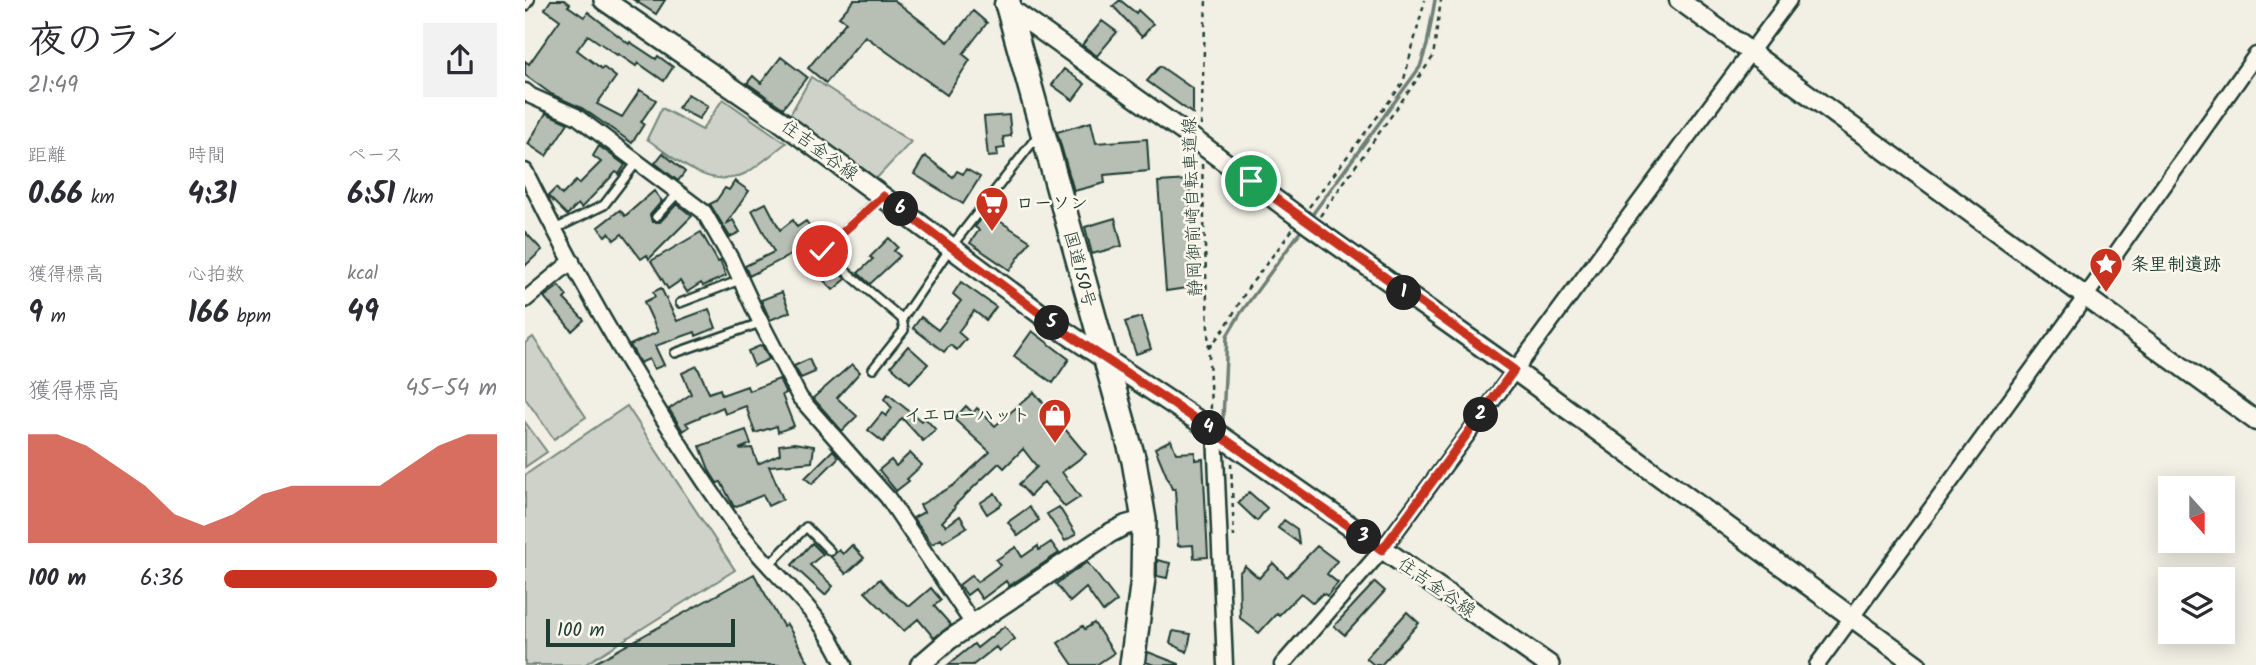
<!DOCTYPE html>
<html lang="ja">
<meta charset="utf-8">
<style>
:root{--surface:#fff;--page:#f2f2f3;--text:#2b2b33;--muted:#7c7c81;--accent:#c8321e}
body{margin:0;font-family:Kalam,"Klee One",sans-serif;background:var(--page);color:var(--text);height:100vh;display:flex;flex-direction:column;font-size:26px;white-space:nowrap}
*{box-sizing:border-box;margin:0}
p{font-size:23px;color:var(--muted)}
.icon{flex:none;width:38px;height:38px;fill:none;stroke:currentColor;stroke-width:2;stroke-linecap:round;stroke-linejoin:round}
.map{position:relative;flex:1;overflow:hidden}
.sheet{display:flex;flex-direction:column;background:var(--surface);width:525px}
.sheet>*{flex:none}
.needle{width:46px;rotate:159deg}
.buttons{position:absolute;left:1633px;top:476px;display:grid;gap:14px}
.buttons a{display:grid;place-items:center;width:77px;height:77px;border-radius:0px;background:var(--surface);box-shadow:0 4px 18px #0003;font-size:35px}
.scale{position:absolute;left:21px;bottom:18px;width:189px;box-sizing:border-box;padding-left:7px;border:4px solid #1f3d34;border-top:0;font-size:19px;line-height:24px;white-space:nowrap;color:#1f3d34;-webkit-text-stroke:5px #fbf7ec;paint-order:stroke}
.pin{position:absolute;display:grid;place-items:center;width:60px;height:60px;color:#fff;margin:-30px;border:4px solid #fff;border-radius:50%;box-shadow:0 2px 7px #0007}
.km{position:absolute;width:35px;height:35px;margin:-18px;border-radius:50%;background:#222;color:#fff;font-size:19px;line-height:35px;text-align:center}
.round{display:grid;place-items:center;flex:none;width:74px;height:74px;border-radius:0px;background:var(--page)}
.headline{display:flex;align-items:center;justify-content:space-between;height:119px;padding:0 28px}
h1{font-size:38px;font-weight:600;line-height:52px}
.figures{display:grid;grid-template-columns:repeat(3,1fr);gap:10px;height:119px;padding:7px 28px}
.figures div{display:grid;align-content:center}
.figures b{font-size:30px;font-weight:600}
.figures small{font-size:19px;font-weight:400}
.figures p{font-size:19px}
.chart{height:196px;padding:14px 28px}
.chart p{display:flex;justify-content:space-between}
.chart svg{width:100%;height:126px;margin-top:7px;fill:var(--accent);opacity:.7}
ul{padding:0 28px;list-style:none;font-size:23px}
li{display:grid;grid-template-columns:112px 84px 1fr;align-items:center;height:52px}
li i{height:18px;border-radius:9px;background:var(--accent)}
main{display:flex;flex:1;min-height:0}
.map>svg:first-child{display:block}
</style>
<main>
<section class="sheet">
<div class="headline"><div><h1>夜のラン</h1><p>21:49</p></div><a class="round"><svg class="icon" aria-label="share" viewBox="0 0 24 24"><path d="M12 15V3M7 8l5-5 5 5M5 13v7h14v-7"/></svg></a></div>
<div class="figures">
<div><p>距離</p><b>0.66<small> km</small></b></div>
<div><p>時間</p><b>4:31</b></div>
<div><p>ペース</p><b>6:51<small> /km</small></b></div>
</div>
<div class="figures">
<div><p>獲得標高</p><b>9<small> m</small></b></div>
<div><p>心拍数</p><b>166<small> bpm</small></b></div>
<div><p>kcal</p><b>49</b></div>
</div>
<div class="chart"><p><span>獲得標高</span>45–54 m</p>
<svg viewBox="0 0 160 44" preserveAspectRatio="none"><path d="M0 44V6L10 6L20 10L30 17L40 24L50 34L60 38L70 34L80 27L90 24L100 24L110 24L120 24L130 17L140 10L150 6L160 6V44z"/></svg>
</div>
<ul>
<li><b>100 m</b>6:36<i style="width:100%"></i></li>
</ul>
</section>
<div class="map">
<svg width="1731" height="665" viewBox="0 0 1731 665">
<rect width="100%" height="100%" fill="#f2f0e5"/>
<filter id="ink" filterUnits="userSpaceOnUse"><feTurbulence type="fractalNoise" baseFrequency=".0143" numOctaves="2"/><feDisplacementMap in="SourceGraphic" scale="14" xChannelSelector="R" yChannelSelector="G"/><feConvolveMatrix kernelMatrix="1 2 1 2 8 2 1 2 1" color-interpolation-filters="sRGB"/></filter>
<g filter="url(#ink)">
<path fill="#cfd2c8" stroke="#77887e" stroke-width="2" d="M286 77 386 142 350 180 265 115Z
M198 99 261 143C248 153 235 165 221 173 185 192 149 158 122 139L137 108 177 130Z
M8 337 61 417 29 439 0 398V343Z
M102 406 210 570 59 665H0V475Z
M0 422 22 452 0 467Z"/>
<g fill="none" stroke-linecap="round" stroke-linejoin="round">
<path stroke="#6e7f75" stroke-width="3.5" d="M784 219 895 67 902 45 910 0
M698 419 702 336 715 314 778 228"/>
</g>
<path fill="#b7beb3" stroke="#1f3d34" stroke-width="2" d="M26 0H39L45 4 43 6 59 17 63 12 104 44 105 42 131 59 133 56 148 67 139 81 113 63 111 66 93 54 92 55 63 35 52 50 77 69 78 67 91 77 72 104 97 117 115 90 131 100 116 122 119 124 107 143 57 108 26 94 0 75V61L4 64 35 20 20 9Z
M109 0H140L131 14Z
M329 0H369L423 42 448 11 462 23 438 54 445 60 422 95 340 36 301 83 283 68 321 22 314 17Z
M595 0 611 13 613 10 628 24 617 37 588 6Z
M577 21 592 32 572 56 557 45Z
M256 57 282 77 258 108 222 83 228 76 236 83Z
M635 66 668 89V114L622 81Z
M539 69 560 84 548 100 527 85Z
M163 94 183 106 174 119 153 108Z
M21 113 43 123 21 156 3 144Z
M484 115 486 136 478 137 480 148 472 149 473 156 463 157 459 117Z
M566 122 571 143 622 139 624 171 579 175 580 183 549 191 532 132Z
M74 146 100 165 94 174 91 172 56 208 53 204 42 215 23 196 31 188 37 195 51 181 54 184 76 162 68 156Z
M138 153 160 172 153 181 130 163Z
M400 156 428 177 432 171 438 174 441 169 455 177 438 204 389 174Z
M664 180 669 287 641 291 633 182Z
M210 181 224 191 201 224 208 220 215 232 205 237 185 204 191 201 200 188 204 190Z
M129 191 137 201 125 215 127 222H135L152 204 167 216 124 259 122 255 116 259 97 234 89 240 84 233 80 236 73 227 95 210 100 216Z
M241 203 255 230 268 220 272 227 281 221 290 233 278 242 282 247 224 276 220 266 249 252 227 210Z
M461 212 505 241 485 270 445 243 454 230 450 227Z
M590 218 597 246 567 254 560 227Z
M0 232 17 250 0 266Z
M176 232 193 262 195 261 201 276 178 286 176 283 162 292 155 281 143 289 126 261Z
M364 238 373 247 369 251 375 256 345 284 333 273 348 259 345 257Z
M296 261 302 268 305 266 321 279 308 290 287 268Z
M436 282 471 307 461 320 449 311 433 332 441 339 432 350 425 345 419 352 388 328 396 317 413 330 436 301 428 294Z
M34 286 42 296 39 299 59 320 47 331 19 297Z
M136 288 152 321 184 309 191 328 171 336 170 332 130 346 139 365 129 369 124 359 115 363 105 345 133 332 119 302 130 297 128 292Z
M257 292 265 312 245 320 236 300Z
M616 317 626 349 611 354 600 322Z
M507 331 544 359 528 383 489 356Z
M237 345 244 359 229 366 223 351Z
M383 346 403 364 385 383 366 366Z
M284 359 290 372 276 378 269 366Z
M327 364 335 372 312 398 332 416 317 431 288 398Z
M172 366 184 393 195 389 197 395 222 386 224 391 254 379 261 393 257 395 269 426 253 432 252 426 230 433 221 406 200 414 198 407 161 423 164 427 158 431 144 409 166 394 157 373Z
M509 392 561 454 537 472 555 497 540 507 519 482 505 496 494 484 512 467 498 449 479 468 474 463 429 506 430 508 417 522 421 526 435 516 442 527 418 542 416 539 407 544 388 518 399 512 395 505 429 485 465 452 429 419 441 406 448 413 452 408 470 426Z
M363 394 396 421 400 418 411 430 398 441 377 418 358 442 343 430 357 413 361 416 367 408 359 399Z
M221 430 226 444 214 449 227 448 233 464 255 454 254 445 269 443 289 446 287 462 244 466 258 499 243 506 238 495 209 507 196 482 192 483 185 472 175 446Z
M646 440 651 453 670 452V460L678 459 683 557 669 558 668 545 653 546 650 489H647L630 448Z
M308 450 314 457 287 484 280 478Z
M385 453 397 465 382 479 384 481 371 491 354 470 366 460 371 466Z
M724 492 742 508 732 521 713 503Z
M470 493 477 504 462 514 455 503Z
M504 507 514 520 493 536 483 522Z
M534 507 551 534 540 541 522 514Z
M759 520 772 529 774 543 753 528Z
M526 542 534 553 484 586 481 581 457 599 450 589 442 595 434 585 447 575 452 582 475 565 471 560 491 547 497 557 513 546 514 550Z
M287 543 298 554 285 565 308 586 300 595 267 565Z
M327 545 339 558 321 574 306 557 314 550 318 554Z
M792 546 812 561 802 574 813 583 802 596 798 593 788 603 776 593 754 615 752 613 734 633 715 618 714 573 720 566 734 578 748 563 762 577Z
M632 560 645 563 642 578 632 576Z
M562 562 592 601 578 612 561 588 545 602 531 584Z
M229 574 258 626 262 624 285 665H66Z
M355 579 370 596 385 606 406 588 416 600 409 606 426 625 409 638 393 619 379 631 340 592Z
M850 582 860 591 820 635 809 626Z
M882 612 894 623 856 665H849L841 658Z
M569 623 589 653 571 665H548L533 643 558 626 560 629Z
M480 626 490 639 474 651 471 647 448 665H423L449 644 452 648Z
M648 631 666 634 662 652 645 643Z
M623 652 654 664V665H629L621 662Z"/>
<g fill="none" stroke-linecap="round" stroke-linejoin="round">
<defs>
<path id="service" d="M0 7 5 0
M355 198 297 251 377 319 426 247 514 134
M131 217 153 193
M30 229 79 205 112 162
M155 303 215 280
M150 353 235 323
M348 369 379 330 377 319
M245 564 281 527 305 551"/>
<path id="minor" d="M0 91 6 96 51 116 179 212 206 259 231 313 275 398 363 498 448 624
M0 171C60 294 130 412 208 523 243 572 296 608 319 665
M0 300 47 261
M690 432 700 665
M757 665 857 550 1264 0
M1292 665 1561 296 1731 55"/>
<path id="tertiary" d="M1154 0 1731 421
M479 4 677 145 787 227 989 370 1392 665
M395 665 424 640 585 533 601 525 619 520"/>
<path id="secondary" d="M79 0 254 120 540 332 690 432 1024 665"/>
<path id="trunk" d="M483 0V7L609 461 619 520 618 578 607 665"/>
</defs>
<use href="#service" stroke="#1f3d34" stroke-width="12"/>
<use href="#minor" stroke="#1f3d34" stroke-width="19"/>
<use href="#tertiary" stroke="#1f3d34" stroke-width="23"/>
<use href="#secondary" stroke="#1f3d34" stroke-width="24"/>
<use href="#trunk" stroke="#1f3d34" stroke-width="28"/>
<path stroke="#1f3d34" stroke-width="2.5" stroke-dasharray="5 5" stroke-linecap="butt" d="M676 126 681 0
M677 164 686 410
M784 207 878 83 900 0
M795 216 908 57 916 0
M684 348 700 328 723 288 768 229
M706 463 709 537"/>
<use href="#service" stroke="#fbf7ec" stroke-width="7"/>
<use href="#minor" stroke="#fbf7ec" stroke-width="14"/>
<use href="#tertiary" stroke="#fbf7ec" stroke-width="18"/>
<use href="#secondary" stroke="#fbf7ec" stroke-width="19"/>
<use href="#trunk" stroke="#fbf7ec" stroke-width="23"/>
</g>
</g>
<g fill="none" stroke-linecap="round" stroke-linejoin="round" filter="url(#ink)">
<defs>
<path id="route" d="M297 251 358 196 540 332 690 432 857 550 989 370 726 181"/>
</defs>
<use href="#route" stroke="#fff" stroke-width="14"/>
<use href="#route" stroke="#c8321e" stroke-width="9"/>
</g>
<defs>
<symbol id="supermarket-pin" viewBox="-11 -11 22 30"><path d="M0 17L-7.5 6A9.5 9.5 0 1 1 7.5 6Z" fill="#c8321e" stroke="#fbf7ec"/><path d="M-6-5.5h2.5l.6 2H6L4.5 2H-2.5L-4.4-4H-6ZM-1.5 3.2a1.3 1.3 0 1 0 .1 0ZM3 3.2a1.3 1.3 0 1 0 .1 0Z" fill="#fff"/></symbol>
<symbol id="sight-pin" viewBox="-11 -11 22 30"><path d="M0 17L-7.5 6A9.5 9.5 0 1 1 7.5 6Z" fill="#c8321e" stroke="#fbf7ec"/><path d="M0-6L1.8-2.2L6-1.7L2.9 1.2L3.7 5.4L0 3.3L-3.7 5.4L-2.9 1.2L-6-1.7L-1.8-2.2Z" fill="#fff"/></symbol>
<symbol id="shop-pin" viewBox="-11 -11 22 30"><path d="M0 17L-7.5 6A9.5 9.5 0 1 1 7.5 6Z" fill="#c8321e" stroke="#fbf7ec"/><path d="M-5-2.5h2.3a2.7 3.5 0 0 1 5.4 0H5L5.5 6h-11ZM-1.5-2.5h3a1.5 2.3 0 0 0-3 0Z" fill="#fff"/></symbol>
</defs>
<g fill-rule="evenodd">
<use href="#supermarket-pin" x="448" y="184" width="38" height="52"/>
<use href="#sight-pin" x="1562" y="245" width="38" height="52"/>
<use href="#shop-pin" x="511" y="396" width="38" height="52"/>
</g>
<g text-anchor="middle" stroke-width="5" stroke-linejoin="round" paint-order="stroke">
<g font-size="18" fill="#1f3d34" stroke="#fbf7ec">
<text transform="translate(295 150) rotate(36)" y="6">住吉金谷線</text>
<text transform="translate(667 207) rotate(-92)" y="6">静岡御前崎自転車道線</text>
<text transform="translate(555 269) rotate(75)" y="6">国道150号</text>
<text transform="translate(912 587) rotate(35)" y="6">住吉金谷線</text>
</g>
<g font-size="18" font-weight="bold" fill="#1f3d34" stroke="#fbf7ec" text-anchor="start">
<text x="491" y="209">ローソン</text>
<text x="1606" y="270">条里制遺跡</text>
<text x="505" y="421" text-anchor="end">イエローハット</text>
</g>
</g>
</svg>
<div class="buttons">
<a><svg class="needle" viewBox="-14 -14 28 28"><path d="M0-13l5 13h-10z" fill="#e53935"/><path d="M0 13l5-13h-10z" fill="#7c7c81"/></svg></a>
<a><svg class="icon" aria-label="layers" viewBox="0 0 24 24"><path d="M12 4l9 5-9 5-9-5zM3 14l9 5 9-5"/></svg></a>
</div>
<div class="scale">100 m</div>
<div class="pin" style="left:726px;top:181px;background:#1e9e55"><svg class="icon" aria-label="arrive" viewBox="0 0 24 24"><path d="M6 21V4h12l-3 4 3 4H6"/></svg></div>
<div class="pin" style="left:297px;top:251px;background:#d93025"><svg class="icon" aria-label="check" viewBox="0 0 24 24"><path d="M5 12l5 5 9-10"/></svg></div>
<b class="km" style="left:879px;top:293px">1</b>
<b class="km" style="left:956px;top:415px">2</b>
<b class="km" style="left:839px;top:537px">3</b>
<b class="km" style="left:684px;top:428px">4</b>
<b class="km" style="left:527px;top:323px">5</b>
<b class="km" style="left:376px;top:209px">6</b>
</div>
</main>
